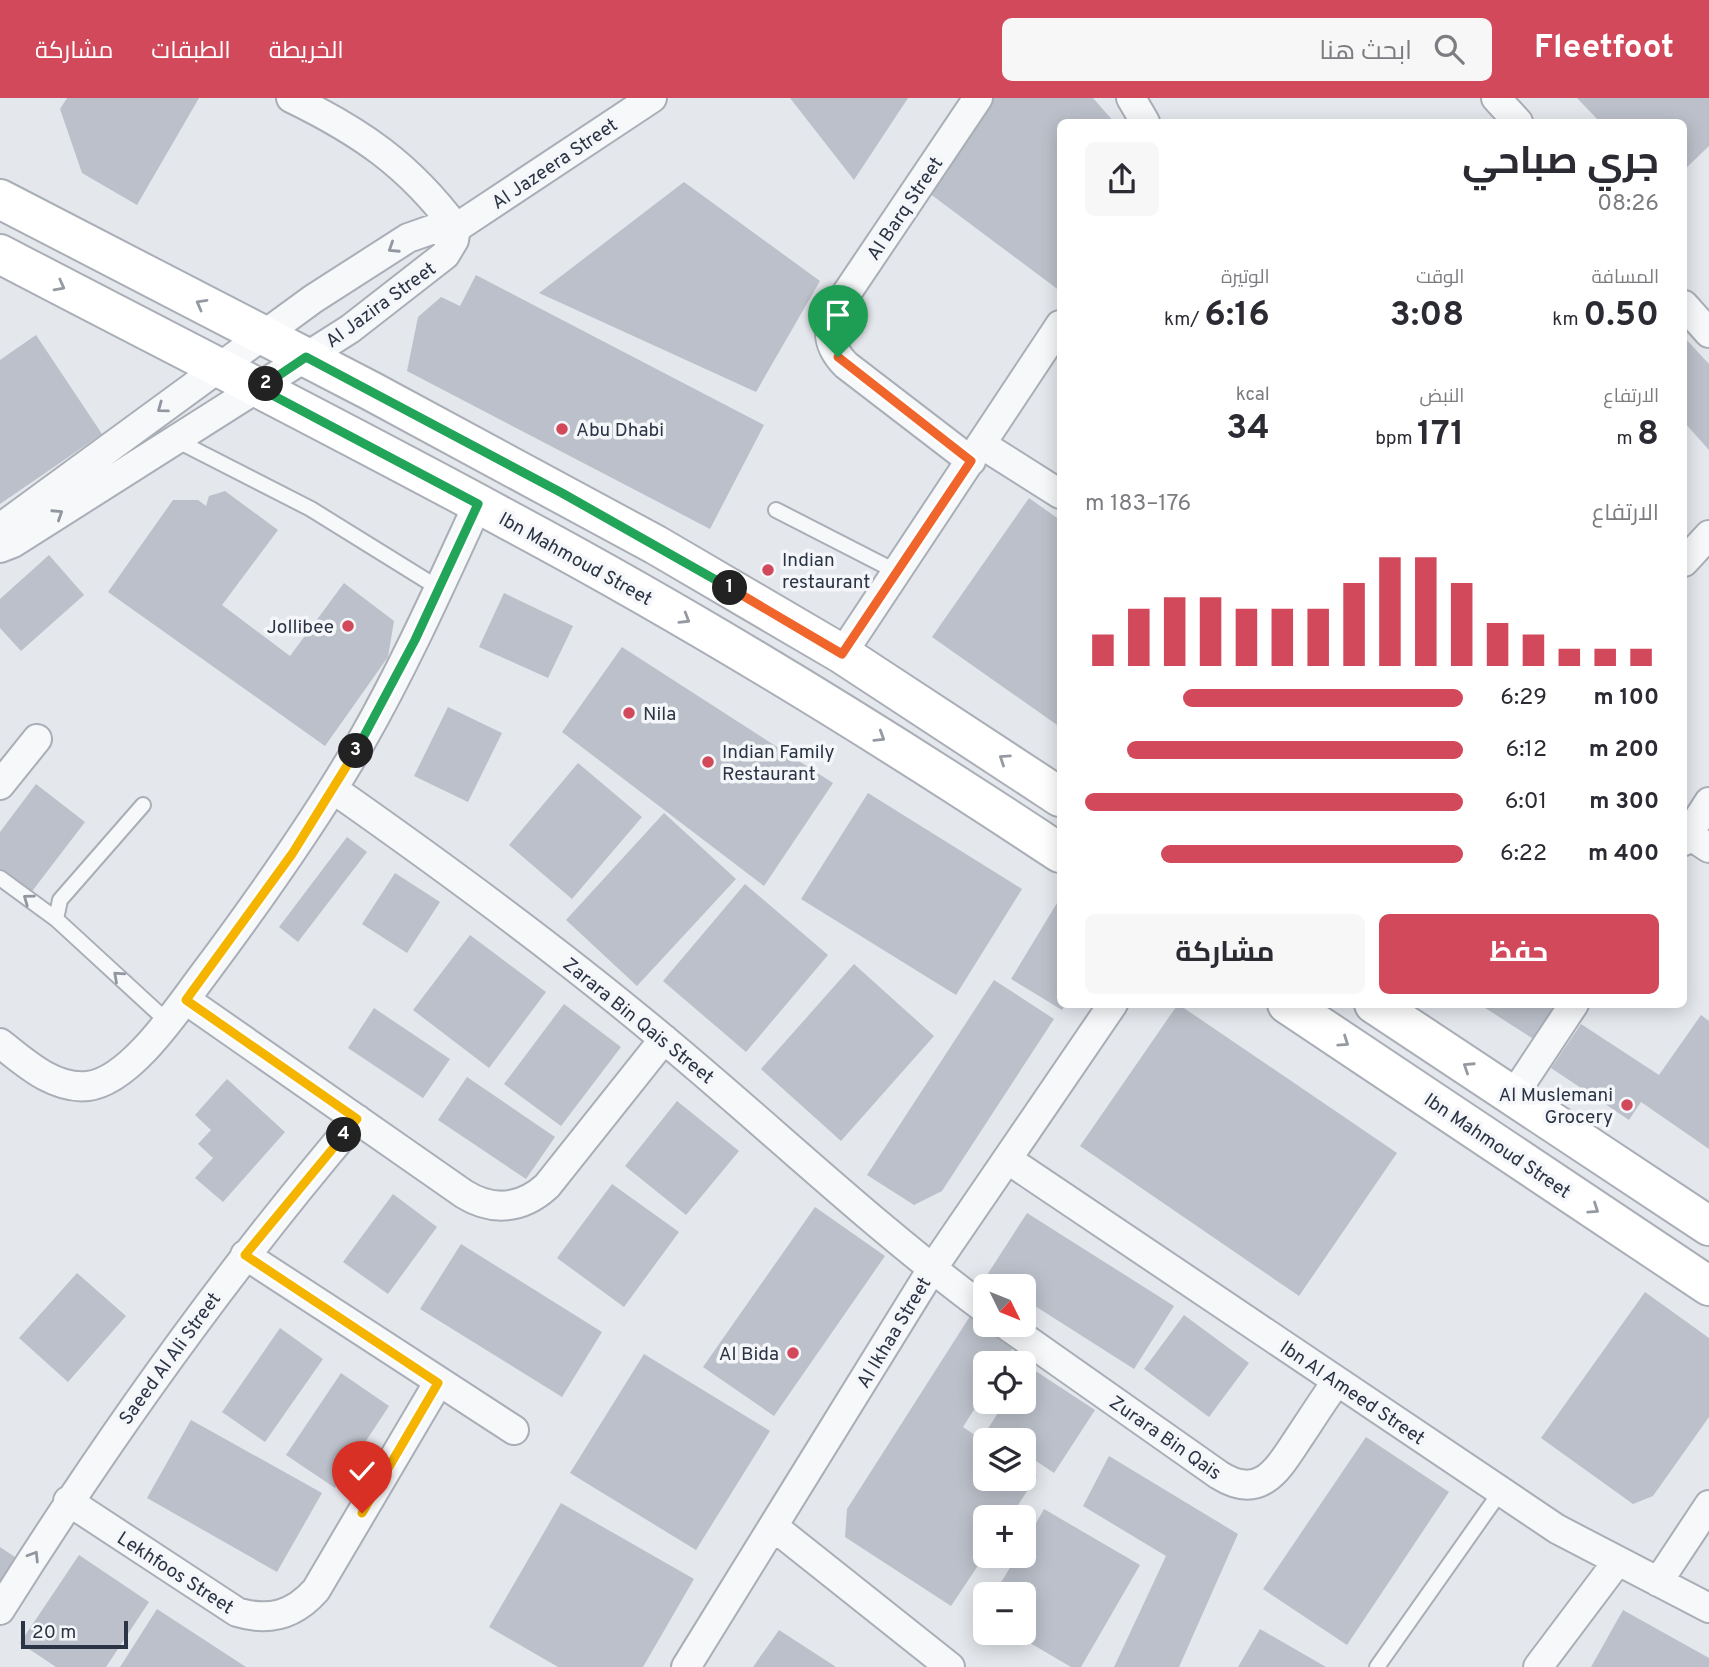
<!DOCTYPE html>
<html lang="ar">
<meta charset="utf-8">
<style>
:root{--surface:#fff;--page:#f7f7f7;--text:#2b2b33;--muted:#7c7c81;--accent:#d1495b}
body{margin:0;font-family:Overpass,Cairo,sans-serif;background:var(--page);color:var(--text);direction:rtl;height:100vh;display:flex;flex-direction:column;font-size:26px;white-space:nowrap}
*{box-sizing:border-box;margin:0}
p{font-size:23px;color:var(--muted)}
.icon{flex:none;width:38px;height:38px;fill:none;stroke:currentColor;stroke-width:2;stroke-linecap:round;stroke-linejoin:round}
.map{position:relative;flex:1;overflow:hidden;direction:ltr}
.sheet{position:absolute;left:1057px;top:21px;width:630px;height:889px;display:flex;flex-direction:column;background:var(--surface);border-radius:10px;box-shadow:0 4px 18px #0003;direction:rtl}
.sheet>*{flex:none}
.needle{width:46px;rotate:133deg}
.buttons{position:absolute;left:973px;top:1176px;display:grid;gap:14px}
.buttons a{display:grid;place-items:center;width:63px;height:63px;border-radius:10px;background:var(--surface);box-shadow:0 4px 18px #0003;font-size:35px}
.scale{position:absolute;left:21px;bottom:18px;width:107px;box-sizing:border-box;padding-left:7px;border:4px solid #2b3445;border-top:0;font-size:19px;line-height:24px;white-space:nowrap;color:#2b3445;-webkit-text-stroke:5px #f4f6f9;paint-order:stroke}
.pin{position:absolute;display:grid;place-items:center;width:60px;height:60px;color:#fff;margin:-72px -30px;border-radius:50% 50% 50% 0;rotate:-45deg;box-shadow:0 0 7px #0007}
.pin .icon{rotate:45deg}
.km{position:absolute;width:35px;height:35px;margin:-18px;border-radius:50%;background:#222;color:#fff;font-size:19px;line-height:35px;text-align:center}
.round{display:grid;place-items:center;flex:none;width:74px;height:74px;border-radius:10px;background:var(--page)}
.headline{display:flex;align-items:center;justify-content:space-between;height:119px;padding:0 28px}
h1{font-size:38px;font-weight:700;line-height:52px}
.stats{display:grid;grid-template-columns:repeat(3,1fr);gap:10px;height:119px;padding:7px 28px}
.stats div{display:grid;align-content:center}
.stats b{font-size:35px;font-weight:700}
.stats small{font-size:19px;font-weight:400}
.stats p{font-size:19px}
.chart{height:196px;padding:14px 28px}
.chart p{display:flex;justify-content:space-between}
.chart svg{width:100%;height:126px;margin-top:7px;stroke:var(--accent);stroke-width:6}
.action{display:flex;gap:14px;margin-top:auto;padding:14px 28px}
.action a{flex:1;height:80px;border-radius:10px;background:var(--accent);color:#fff;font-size:28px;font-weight:700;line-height:80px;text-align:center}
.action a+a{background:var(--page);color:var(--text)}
ul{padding:0 28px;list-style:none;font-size:23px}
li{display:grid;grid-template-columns:112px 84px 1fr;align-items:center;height:52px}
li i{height:18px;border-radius:9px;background:var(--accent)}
header{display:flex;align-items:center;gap:42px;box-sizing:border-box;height:98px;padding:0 35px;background:var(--accent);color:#fff}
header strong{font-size:33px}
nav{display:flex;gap:38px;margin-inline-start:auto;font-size:24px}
.search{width:490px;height:63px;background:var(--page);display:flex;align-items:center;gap:18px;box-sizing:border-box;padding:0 24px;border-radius:10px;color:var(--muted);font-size:26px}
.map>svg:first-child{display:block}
</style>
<header>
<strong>Fleetfoot</strong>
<div class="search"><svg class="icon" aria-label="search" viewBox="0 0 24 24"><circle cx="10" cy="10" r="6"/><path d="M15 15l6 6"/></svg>ابحث هنا</div>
<nav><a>الخريطة</a><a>الطبقات</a><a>مشاركة</a></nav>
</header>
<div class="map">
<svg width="1709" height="1569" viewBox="0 0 1709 1569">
<rect width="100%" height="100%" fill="#e4e7ec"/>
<path fill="#bbc0ca" d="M67 0H199L137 107 82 75 60 11Z
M790 0H908L854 82Z
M993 0H1093L1114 24H1060V193L929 95Z
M1577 0H1709V48L1684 72V24H1600Z
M684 84 820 183 756 294 539 195Z
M476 177 764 327 710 431 407 273 418 219 441 199 460 208Z
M36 237 102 336 0 406V262Z
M1684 239 1709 266V352L1684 324Z
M225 393 278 432 222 507 290 558 344 485 394 523 388 559 325 648 108 494 173 402H198L206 408 209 398Z
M1029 400 1060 422V629L932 539Z
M49 457 84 497 21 553 0 530V501Z
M504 495 573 528 548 580 479 549Z
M622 549 833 685 764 788 562 634Z
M448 609 502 635 468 704 414 678Z
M578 665 642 719 572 801 509 747Z
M36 686 85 724 30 796 0 773V734Z
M868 695 1022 791 956 897 801 801Z
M664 715 736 781 637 888 566 822Z
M347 739 367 754 298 844 279 829Z
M395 775 440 804 407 855 362 826Z
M745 786 828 857 746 954 663 883Z
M1060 800V906H1066L1062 912 1011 881Z
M470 837 546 894 489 970 413 912Z
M854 866 934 938 841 1043 761 971Z
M994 882 1054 921 942 1093 914 1107 867 1077Z
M564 906 621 949 561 1028 504 986Z
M1178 906 1397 1055 1299 1198 1080 1048Z
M1479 906H1557L1535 942Z
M374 910 450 961 423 1000 348 950Z
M1701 917 1709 923V1051L1641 1004 1629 1022 1551 970 1581 926 1659 977Z
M467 979 555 1039 526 1081 438 1022Z
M227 981 285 1034 223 1104 195 1080 213 1060 198 1046 211 1032 195 1017Z
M677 1003 739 1053 686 1117 625 1068Z
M612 1086 679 1134 624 1209 557 1160Z
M393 1096 437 1129 388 1196 343 1164Z
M815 1109 885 1158 774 1318 703 1269Z
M1027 1115 1174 1208 1134 1271 1024 1201V1188H1004L987 1177Z
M461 1146 602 1234 562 1299 420 1211Z
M77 1175 126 1218 68 1284 19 1240Z
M1645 1194 1709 1240V1319L1653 1398 1633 1406 1541 1340Z
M974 1212 985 1219V1227H998L1019 1240 1003 1265H985V1294L963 1329 985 1344V1381H1024V1370L1037 1378 1010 1419H985V1457L951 1508 845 1439 847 1411Z
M1184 1217 1249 1265 1209 1319 1144 1271Z
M280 1230 323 1261 265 1344 222 1314Z
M644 1256 770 1333 696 1452 570 1375Z
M1028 1268 1095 1312 1054 1375 1024 1355V1342H1004L987 1332 1005 1304H1024V1275Z
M341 1275 389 1308 335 1390 286 1357Z
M191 1322 322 1395 277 1474 147 1400Z
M1366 1339 1449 1394 1347 1547 1263 1491Z
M1109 1358 1238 1436 1179 1569H1114L1166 1458 1083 1408Z
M561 1405 694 1481 643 1569H558L489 1529Z
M1044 1411 1140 1467 1081 1569H1071L1013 1535H1024V1496H994L1017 1458H1024V1446Z
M0 1449 18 1461 0 1489Z
M79 1457 149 1504 106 1569H56L20 1545Z
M157 1511 246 1569H120Z
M1623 1512 1709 1560V1569H1591Z
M1260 1531 1326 1569H1238Z
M779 1532 836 1569H753Z"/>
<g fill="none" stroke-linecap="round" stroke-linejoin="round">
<defs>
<path id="lane" d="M176 342 311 411 440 491
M776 412 897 474
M0 780 56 821 168 924
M56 821 60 802 143 707
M1377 1569 1501 1393"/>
<path id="street" d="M291 0C361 34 409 67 456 130
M1131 0 1145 24
M1496 0 1518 24
M1684 207 1709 235
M981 346 1060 396
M971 363 846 267C828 249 825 230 838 208L978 0
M0 430 313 201 408 140 442 128 456 130 652 0
M0 450 13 445 350 231 445 157 454 142 456 130
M1684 464 1709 437
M842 556 1060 227
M0 687 37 641
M333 691C447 771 559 853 666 943 773 1032 873 1128 985 1211
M1688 736 1709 750
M1684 743 1709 704
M186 902 464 1096C493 1114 522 1111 547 1088L664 941
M0 945C24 964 54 992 88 988 131 983 179 909 204 876 260 801 314 725 361 644 405 567 441 486 478 406
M1513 998 1574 906
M1007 1061 1557 1431 1709 1510
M245 1157 514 1332
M1006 1227 1219 1377C1262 1404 1279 1369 1300 1338 1312 1320 1324 1301 1337 1283
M68 1403 237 1514C269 1524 294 1517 316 1492L438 1285
M774 1429 950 1569
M1658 1484 1709 1407
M0 1512C108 1340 225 1176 357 1021
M686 1569 932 1171 1113 906
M1538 1569 1617 1464"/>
<path id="secondary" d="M0 101 371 293 656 447 842 556 1060 699
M0 156C170 245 341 331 510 423 699 524 882 637 1060 755
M1287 906 1709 1188
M1374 906 1709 1128"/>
</defs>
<use href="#lane" stroke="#a9aeb7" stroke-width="18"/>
<use href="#street" stroke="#a9aeb7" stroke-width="32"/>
<use href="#secondary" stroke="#a9aeb7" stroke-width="42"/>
<use href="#lane" stroke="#f7f8fa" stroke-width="14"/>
<use href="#street" stroke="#f7f8fa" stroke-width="28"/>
<use href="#secondary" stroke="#fff" stroke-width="38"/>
</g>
<defs><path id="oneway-chevron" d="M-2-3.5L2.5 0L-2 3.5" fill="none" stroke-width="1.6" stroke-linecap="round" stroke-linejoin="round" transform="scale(1.75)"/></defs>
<g stroke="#9196a0">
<use href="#oneway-chevron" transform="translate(393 150) rotate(147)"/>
<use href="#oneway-chevron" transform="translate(162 310) rotate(144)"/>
<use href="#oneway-chevron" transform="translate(58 416) rotate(-33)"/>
<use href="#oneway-chevron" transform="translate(28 801) rotate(-144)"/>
<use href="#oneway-chevron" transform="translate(118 878) rotate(-138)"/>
<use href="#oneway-chevron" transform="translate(34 1458) rotate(-58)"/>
</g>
<g stroke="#959aa2">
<use href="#oneway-chevron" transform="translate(60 188) rotate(28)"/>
<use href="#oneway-chevron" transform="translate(201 206) rotate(-151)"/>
<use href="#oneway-chevron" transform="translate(685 521) rotate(31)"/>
<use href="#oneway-chevron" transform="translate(880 639) rotate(32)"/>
<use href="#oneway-chevron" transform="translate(1004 661) rotate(-146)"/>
<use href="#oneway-chevron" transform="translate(1344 944) rotate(34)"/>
<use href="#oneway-chevron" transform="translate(1468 969) rotate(-147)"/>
<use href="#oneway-chevron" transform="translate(1594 1111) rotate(34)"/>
</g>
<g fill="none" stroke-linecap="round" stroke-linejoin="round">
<defs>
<path id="split-1" d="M730 490 842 556 971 363 838 259"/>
<path id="split-2" d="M266 286 306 259 562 395 730 490"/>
<path id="split-3" d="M266 286 259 290 478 406 415 542 356 653"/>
<path id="split-4" d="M344 1037 357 1021 186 902 292 756 356 653"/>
<path id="split-5" d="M344 1037 245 1157 438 1285 362 1415"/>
</defs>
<use href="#split-1" stroke="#fff" stroke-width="14"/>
<use href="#split-2" stroke="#fff" stroke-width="14"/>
<use href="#split-3" stroke="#fff" stroke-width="14"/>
<use href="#split-4" stroke="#fff" stroke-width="14"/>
<use href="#split-5" stroke="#fff" stroke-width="14"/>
<use href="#split-1" stroke="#f0652b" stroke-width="9"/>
<use href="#split-2" stroke="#22a559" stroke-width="9"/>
<use href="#split-3" stroke="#22a559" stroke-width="9"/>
<use href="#split-4" stroke="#f5b400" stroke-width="9"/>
<use href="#split-5" stroke="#f5b400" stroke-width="9"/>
</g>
<g fill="#d1495b" stroke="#f4f6f9" stroke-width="2.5">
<circle cx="562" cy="331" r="7"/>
<circle cx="768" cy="472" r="7"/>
<circle cx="348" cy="528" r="7"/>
<circle cx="629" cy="615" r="7"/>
<circle cx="708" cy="664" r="7"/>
<circle cx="1627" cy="1007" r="7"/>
<circle cx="793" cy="1255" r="7"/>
</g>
<g text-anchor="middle" stroke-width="7" stroke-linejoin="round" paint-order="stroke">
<g font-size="19" fill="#2b3445" stroke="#f4f6f9">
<text transform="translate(554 65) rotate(-34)" y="7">Al Jazeera Street</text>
<text transform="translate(904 110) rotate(-56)" y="7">Al Barq Street</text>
<text transform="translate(380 206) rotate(-36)" y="7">Al Jazira Street</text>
<text transform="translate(576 460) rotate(29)" y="7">Ibn Mahmoud Street</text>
<text transform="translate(639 922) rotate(39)" y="7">Zarara Bin Qais Street</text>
<text transform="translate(1498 1047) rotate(34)" y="7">Ibn Mahmoud Street</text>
<text transform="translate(893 1234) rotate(-59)" y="7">Al Ikhaa Street</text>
<text transform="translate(169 1260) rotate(-54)" y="7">Saeed Al Ali Street</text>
<text transform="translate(1353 1294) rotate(34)" y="7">Ibn Al Ameed Street</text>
<text transform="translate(1166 1339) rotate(35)" y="7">Zurara Bin Qais</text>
<text transform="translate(176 1474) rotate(33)" y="7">Lekhfoos Street</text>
</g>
<g font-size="19" fill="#2b3445" stroke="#f4f6f9" text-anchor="start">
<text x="576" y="338">Abu Dhabi</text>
<text x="782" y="468">Indian<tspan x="782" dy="22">restaurant</tspan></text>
<text x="334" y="535" text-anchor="end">Jollibee</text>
<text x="643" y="622">Nila</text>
<text x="722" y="660">Indian Family<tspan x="722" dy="22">Restaurant</tspan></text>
<text x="1613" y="1003" text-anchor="end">Al Muslemani<tspan x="1613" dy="22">Grocery</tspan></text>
<text x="779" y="1262" text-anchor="end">Al Bida</text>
</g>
</g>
</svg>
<div class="buttons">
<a><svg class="needle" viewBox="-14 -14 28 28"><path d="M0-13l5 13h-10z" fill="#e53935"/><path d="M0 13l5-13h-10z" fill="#7c7c81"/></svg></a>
<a><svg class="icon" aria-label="locate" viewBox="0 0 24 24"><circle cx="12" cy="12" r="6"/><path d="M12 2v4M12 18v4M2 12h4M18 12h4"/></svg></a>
<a><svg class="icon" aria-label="layers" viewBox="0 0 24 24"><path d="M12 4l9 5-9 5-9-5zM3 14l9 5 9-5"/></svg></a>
<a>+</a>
<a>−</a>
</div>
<div class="scale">20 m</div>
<div class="pin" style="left:838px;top:259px;background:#1e9e55"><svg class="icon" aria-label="arrive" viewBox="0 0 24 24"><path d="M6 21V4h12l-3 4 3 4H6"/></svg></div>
<div class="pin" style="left:362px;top:1415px;background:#d93025"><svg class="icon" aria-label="check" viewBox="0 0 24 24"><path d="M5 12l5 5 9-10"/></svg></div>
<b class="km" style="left:730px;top:490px">1</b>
<b class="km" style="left:266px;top:286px">2</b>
<b class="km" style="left:356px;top:653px">3</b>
<b class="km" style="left:344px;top:1037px">4</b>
<section class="sheet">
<div class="headline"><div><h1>جري صباحي</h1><p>08:26</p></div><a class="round"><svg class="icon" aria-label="share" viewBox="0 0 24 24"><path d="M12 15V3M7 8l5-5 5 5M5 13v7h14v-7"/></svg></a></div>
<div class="stats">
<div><p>المسافة</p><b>0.50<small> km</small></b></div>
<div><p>الوقت</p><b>3:08</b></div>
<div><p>الوتيرة</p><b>6:16<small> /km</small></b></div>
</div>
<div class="stats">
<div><p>الارتفاع</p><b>8<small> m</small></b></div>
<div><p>النبض</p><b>171<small> bpm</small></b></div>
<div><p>kcal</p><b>34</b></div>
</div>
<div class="chart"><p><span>الارتفاع</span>176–183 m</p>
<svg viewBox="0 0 160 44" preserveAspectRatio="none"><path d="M5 44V33M15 44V24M25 44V20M35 44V20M45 44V24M55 44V24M65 44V24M75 44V15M85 44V6M95 44V6M105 44V15M115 44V29M125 44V33M135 44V38M145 44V38M155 44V38"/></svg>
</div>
<ul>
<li><b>100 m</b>6:29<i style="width:74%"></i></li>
<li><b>200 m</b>6:12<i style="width:89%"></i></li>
<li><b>300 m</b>6:01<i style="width:100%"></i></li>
<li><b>400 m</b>6:22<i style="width:80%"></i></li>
</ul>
<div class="action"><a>حفظ</a><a>مشاركة</a></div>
</section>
</div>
